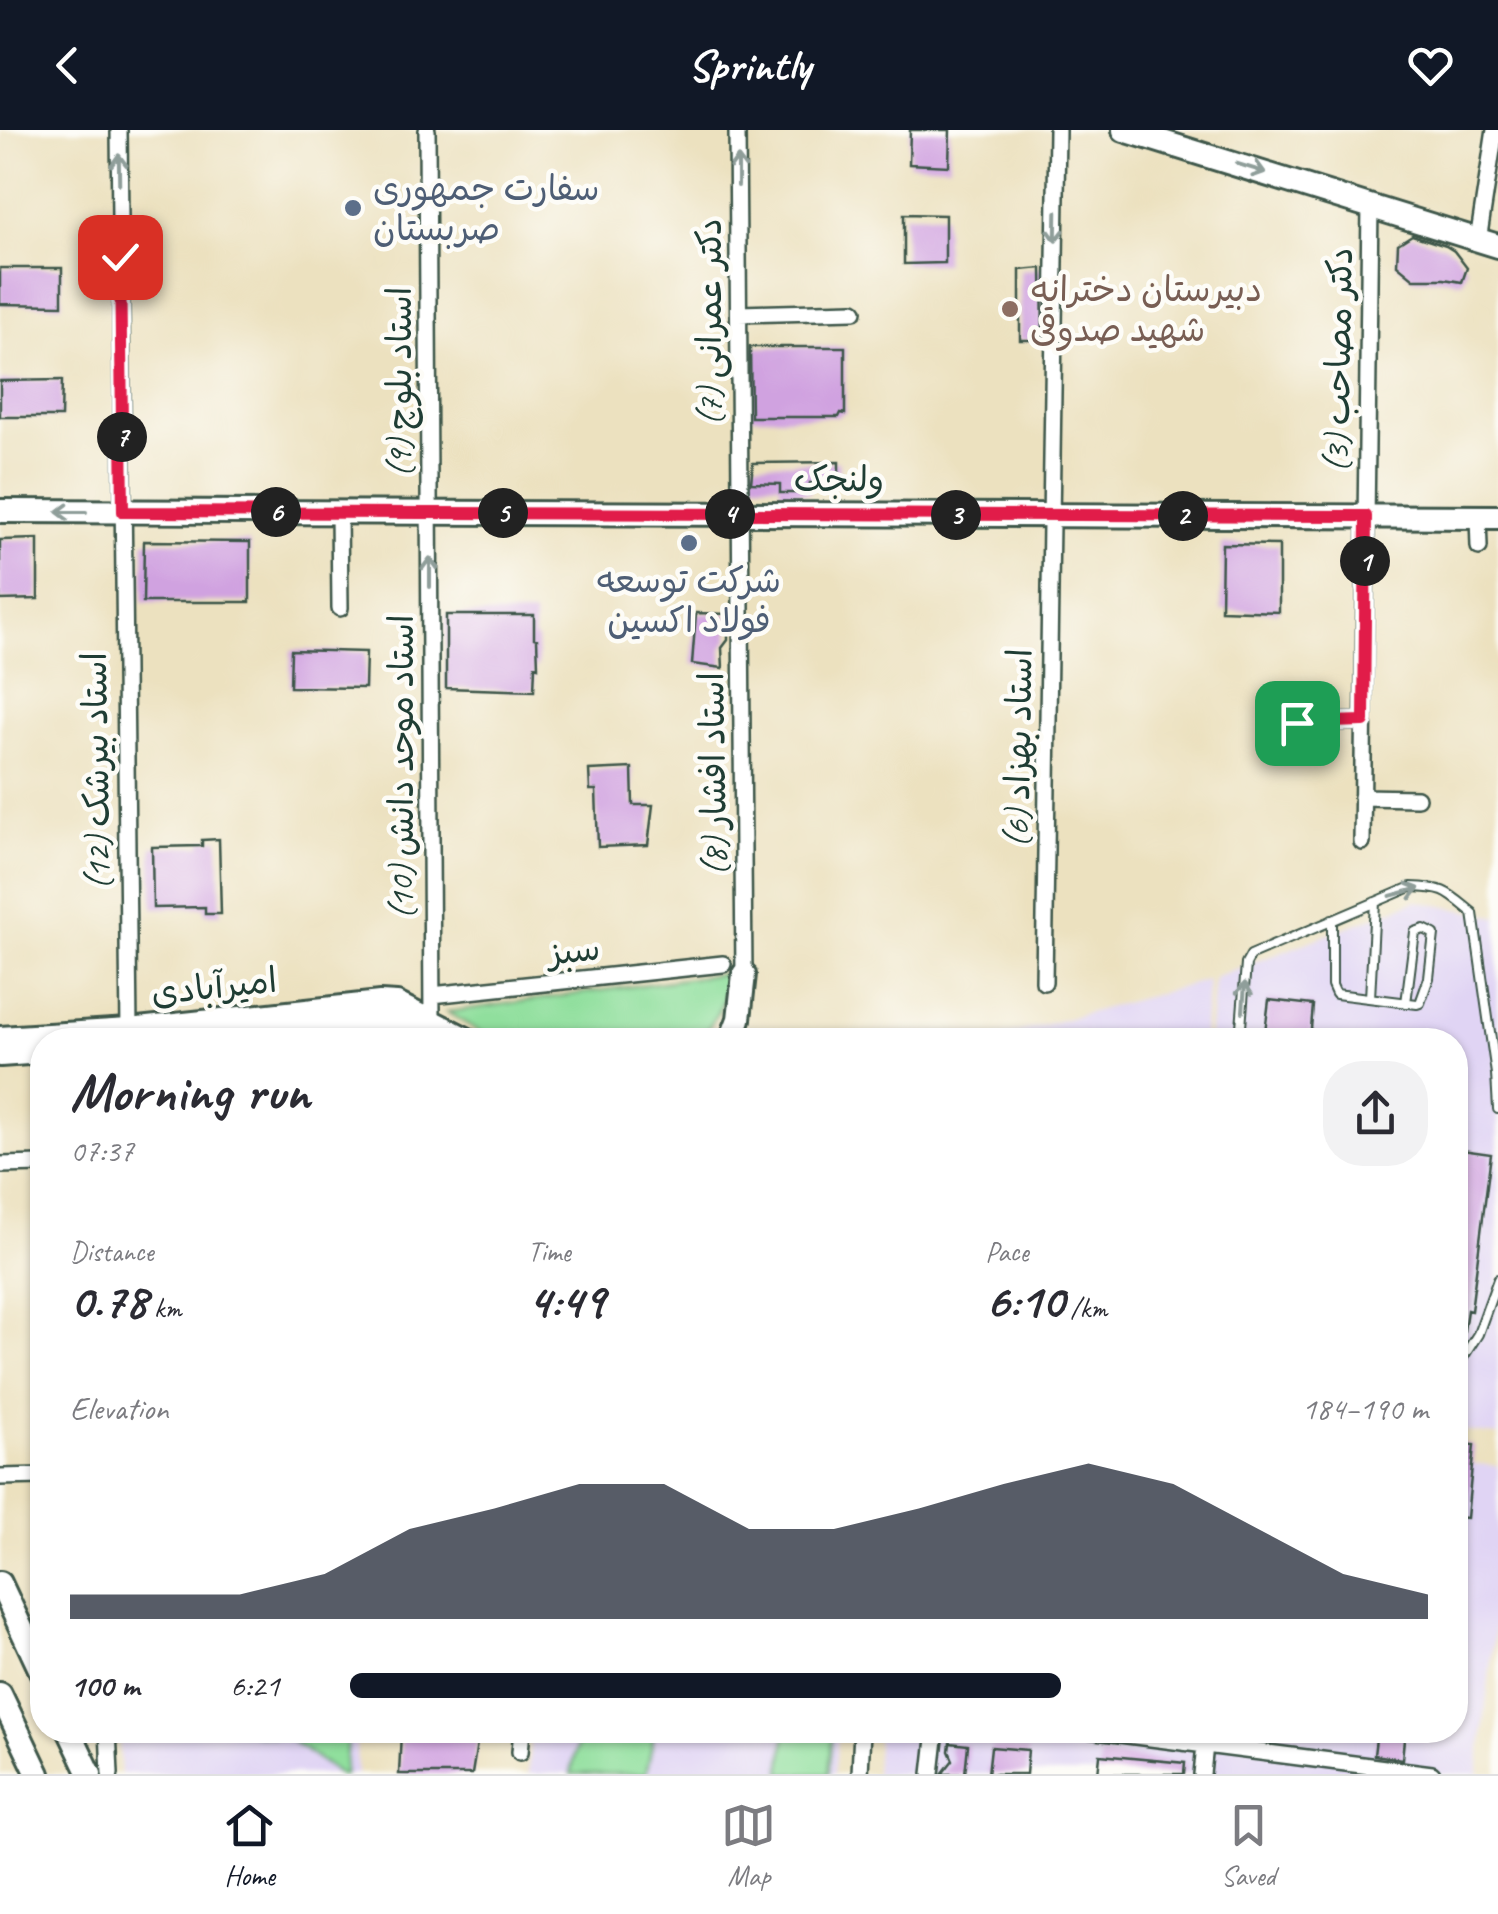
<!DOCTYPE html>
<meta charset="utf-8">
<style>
:root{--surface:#fff;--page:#f2f2f3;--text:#2b2b33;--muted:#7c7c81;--line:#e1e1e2;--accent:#111827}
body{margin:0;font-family:Caveat,"Playpen Sans Arabic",sans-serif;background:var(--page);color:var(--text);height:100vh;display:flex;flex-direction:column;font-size:38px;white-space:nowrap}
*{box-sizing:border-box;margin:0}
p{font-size:32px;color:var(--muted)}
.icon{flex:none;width:55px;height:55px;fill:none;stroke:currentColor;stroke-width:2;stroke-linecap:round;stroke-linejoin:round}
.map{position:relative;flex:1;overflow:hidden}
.side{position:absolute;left:30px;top:898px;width:1438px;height:715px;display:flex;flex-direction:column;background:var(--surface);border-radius:40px;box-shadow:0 2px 8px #0004}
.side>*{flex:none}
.pin{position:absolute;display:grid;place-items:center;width:85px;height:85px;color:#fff;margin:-42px;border-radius:20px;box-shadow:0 5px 15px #0006}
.km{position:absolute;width:50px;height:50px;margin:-25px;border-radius:50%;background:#222;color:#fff;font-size:28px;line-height:50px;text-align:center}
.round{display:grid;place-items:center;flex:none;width:105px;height:105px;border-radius:40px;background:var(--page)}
.head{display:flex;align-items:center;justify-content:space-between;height:170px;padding:0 40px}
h1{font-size:55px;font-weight:600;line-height:75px}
.stats{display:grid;grid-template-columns:repeat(3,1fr);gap:15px;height:170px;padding:10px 40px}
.stats div{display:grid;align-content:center}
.stats b{font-size:50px;font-weight:600}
.stats small{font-size:28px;font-weight:400}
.stats p{font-size:28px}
.chart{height:280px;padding:20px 40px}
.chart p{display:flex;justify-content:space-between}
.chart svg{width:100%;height:180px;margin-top:10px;fill:var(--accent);opacity:.7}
ul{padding:0 40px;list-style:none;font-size:32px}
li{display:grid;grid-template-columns:160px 120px 1fr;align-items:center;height:75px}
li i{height:25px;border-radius:12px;background:var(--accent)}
header{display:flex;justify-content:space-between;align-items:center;height:130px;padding:0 40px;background:var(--accent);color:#fff;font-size:45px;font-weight:600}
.dock{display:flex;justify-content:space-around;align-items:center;height:140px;border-top:2px solid var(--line);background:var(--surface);font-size:28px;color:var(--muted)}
.dock a{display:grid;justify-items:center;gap:5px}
.dock .active{color:var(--accent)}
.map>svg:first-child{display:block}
</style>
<header><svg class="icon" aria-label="back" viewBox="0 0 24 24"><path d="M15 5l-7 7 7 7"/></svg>Sprintly<svg class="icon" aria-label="heart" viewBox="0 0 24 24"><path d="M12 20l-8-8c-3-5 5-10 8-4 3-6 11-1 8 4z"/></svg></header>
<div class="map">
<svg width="1498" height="1644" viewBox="0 0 1498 1644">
<rect width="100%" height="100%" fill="#fdfcf7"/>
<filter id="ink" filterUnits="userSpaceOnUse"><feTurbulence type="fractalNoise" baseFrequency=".01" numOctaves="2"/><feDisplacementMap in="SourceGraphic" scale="20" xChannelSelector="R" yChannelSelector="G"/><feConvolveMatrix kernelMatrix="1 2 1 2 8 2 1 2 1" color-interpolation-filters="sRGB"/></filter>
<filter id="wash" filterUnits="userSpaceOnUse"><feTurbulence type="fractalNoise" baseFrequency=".0048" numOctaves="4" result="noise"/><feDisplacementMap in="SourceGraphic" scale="40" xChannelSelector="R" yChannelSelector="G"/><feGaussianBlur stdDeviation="2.25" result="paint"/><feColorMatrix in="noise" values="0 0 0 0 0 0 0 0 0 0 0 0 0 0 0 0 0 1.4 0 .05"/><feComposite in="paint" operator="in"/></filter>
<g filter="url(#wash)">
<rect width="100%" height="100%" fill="#ece1bf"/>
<path fill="#e0d4f4" d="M1416 771 1498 787V1305L1455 1300V910H1209L1214 848Z
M1208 850 1203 910H989Z
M1455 1332 1498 1336V1469L1478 1644H875L878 1600H1455Z
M119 1600H356L357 1644H121Z
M531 1600H839L834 1644H528Z"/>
<path fill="#90df9d" stroke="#588e68" stroke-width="2.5" d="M727 843C730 864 713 896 697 910H493L447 882Z
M230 1600H348L344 1644H339L289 1609Z
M580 1600H655L646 1644H571Z
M786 1600 832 1604 828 1644H781Z"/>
<g id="blocks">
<path fill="#d0a2e0" d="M910 0H950L949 36 909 34Z
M904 84 945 85V133L904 134Z
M1412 105 1446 116 1454 121 1467 138 1462 152 1444 149H1414L1397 135 1398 114Z
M0 138H62V175L0 174Z
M1042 138 1043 210H1020V140Z
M750 217H845V284L841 283 839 287H751Z
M62 250 61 287H0V251Z
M839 332V353H810V363H780V354L751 353 753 333Z
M38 409V469L0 470V410Z
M144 411 250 412V472H143Z
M1222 414 1279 415V482L1221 480Z
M696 483 728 484V510L722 518 723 538 692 534Z
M446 485H534V508L537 509 538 537 535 536 534 561 446 558Z
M291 520 366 522 365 558 290 557Z
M1292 603H1331L1332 618 1293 629Z
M632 638 633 675H653L648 715 598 717 596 660H590L589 640Z
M219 709 221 784H205V777L153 778 152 717 202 716V710Z
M1269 870 1313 875 1310 910H1264Z
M1455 1019 1491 1024 1471 1181 1467 1180 1462 1214H1455Z
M1455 1313 1474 1315 1467 1388 1455 1387Z
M1377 1600H1405L1402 1629 1374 1625Z
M401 1602 478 1607 472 1644H399Z
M950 1613 968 1615 965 1644H942L953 1630 949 1621Z
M991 1617 1028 1620 1026 1644H988Z
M1100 1625 1185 1633 1184 1644H1098Z"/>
</g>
</g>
<g filter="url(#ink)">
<use href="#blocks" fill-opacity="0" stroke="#3e5649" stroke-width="2.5"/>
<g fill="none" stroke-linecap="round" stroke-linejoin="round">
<defs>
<path id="lane" d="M1332 790V855L1336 864 1417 874 1420 873 1429 848 1434 804 1424 799 1415 802 1406 873
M1370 868 1375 772
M1240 910 1246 834 1251 825 1411 757C1446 758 1446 761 1473 783L1496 944 1498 979
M1455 1240 1478 1204 1498 1149"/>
<path id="street" d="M119 0 129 900
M427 0 432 890
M737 0 744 844
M1478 111 1495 0
M739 184 854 181
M339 383 340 478
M1478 387 1479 417
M1297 593 1363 591
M1362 667 1417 668
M1362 712 1370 75
M1044 852 1057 0
M432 865 723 834
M380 889 381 910
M0 1035 42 1034
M0 1347 42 1346
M108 1600 110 1644
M1088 1600 1432 1644
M520 1622 522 1600
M860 1644 862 1600
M931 1644 936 1600
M1202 1644 1205 1615"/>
<path id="secondary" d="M1124 0 1498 116
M0 381 1498 387
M0 908 129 900 380 873 397 874 468 910
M187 910 380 889 422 890
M731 910 739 889 744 844
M0 925 42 922
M0 1453 42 1543
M0 1564 38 1644
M69 1600 90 1644"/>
</defs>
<use href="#lane" stroke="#3e5649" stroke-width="12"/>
<use href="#street" stroke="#3e5649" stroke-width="20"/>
<use href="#secondary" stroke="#3e5649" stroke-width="28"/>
<use href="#lane" stroke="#fff" stroke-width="8"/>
<use href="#street" stroke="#fff" stroke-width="15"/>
<use href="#secondary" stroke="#fff" stroke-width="22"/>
</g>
<defs><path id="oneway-shaft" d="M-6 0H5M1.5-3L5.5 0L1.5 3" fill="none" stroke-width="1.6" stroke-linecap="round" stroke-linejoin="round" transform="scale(2.5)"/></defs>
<g stroke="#8f9e9a">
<use href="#oneway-shaft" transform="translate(1251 38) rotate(17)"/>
<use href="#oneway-shaft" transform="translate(119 39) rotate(-91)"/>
<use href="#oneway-shaft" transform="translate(738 41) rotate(-90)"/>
<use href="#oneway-shaft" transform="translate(1056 97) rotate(91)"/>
<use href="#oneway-shaft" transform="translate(71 382) rotate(-180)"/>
<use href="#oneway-shaft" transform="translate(430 442) rotate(-90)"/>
<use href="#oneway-shaft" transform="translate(1405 762) rotate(-15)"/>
<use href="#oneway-shaft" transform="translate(1244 867) rotate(-86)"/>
</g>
</g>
<g fill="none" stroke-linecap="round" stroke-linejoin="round" filter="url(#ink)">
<defs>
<path id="route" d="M120 127 123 382 1366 386 1364 591 1297 593"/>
</defs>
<use href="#route" stroke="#fff" stroke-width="20"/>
<use href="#route" stroke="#e11d48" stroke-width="12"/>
</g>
<g fill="#5c6f8a" stroke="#fdfcf7" stroke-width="4">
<circle cx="353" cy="78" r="10"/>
<circle cx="689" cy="413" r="10"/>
</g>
<circle fill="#8d6e63" stroke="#fdfcf7" stroke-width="4" cx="1010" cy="179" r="10"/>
<g text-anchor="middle" stroke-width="9" stroke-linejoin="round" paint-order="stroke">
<g font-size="35" fill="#4e5e75" stroke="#fdfcf7" text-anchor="start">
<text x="373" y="70">سفارت جمهوری<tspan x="373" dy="40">صربستان</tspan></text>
<text x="689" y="462" text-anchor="middle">شرکت توسعه<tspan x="689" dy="40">فولاد اکسین</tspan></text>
</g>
<g font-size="35" fill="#785e54" stroke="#fdfcf7" text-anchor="start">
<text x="1030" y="171">دبیرستان دخترانه<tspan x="1030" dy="40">شهید صدوقی</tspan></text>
</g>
<g font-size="35" fill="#1f3d34" stroke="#fdfcf7">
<text transform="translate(709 192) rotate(-90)" y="12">دکتر عمرانی (7)</text>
<text transform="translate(1338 230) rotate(-89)" y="12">دکتر مصاحب (3)</text>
<text transform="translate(399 252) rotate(-90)" y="12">استاد بلوچ (9)</text>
<text x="839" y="361">ولنجک</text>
<text transform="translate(1018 618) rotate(-89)" y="12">استاد بهزاد (6)</text>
<text transform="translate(401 637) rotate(-90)" y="12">استاد موحد دانش (10)</text>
<text transform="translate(96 641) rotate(-91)" y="12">استاد بیرشک (12)</text>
<text transform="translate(713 644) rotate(-91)" y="12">استاد افشار (8)</text>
<text transform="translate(574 820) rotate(-6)" y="12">سبز</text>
<text transform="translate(214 856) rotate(-6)" y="12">امیرآبادی</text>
</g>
</g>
</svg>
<div class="pin" style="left:1297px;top:593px;background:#1e9e55"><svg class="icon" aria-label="arrive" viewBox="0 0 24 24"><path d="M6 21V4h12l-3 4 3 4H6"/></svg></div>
<div class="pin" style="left:120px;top:127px;background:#d93025"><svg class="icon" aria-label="check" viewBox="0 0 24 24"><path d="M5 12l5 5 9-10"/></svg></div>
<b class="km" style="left:1365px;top:431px">1</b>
<b class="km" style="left:1183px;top:386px">2</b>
<b class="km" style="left:956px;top:385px">3</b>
<b class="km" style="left:730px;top:384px">4</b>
<b class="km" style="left:503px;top:383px">5</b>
<b class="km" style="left:276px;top:382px">6</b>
<b class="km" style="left:122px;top:307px">7</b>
<section class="side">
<div class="head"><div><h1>Morning run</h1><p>07:37</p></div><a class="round"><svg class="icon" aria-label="share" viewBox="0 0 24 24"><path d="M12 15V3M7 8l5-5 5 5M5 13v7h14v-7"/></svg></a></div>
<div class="stats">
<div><p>Distance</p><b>0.78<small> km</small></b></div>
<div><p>Time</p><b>4:49</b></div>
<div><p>Pace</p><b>6:10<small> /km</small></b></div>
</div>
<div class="chart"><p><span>Elevation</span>184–190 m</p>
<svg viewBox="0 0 160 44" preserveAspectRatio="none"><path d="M0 44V38L10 38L20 38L30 33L40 22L50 17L60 11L70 11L80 22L90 22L100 17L110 11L120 6L130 11L140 22L150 33L160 38V44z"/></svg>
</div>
<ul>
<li><b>100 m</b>6:21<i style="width:66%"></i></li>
</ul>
</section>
</div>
<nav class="dock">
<a class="active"><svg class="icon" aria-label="home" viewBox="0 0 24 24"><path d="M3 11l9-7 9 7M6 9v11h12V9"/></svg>Home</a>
<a><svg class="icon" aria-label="map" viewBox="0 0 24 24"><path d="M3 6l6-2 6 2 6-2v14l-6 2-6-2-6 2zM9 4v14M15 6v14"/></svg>Map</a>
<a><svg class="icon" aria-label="saved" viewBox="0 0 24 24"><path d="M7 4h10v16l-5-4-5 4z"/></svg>Saved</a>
</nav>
